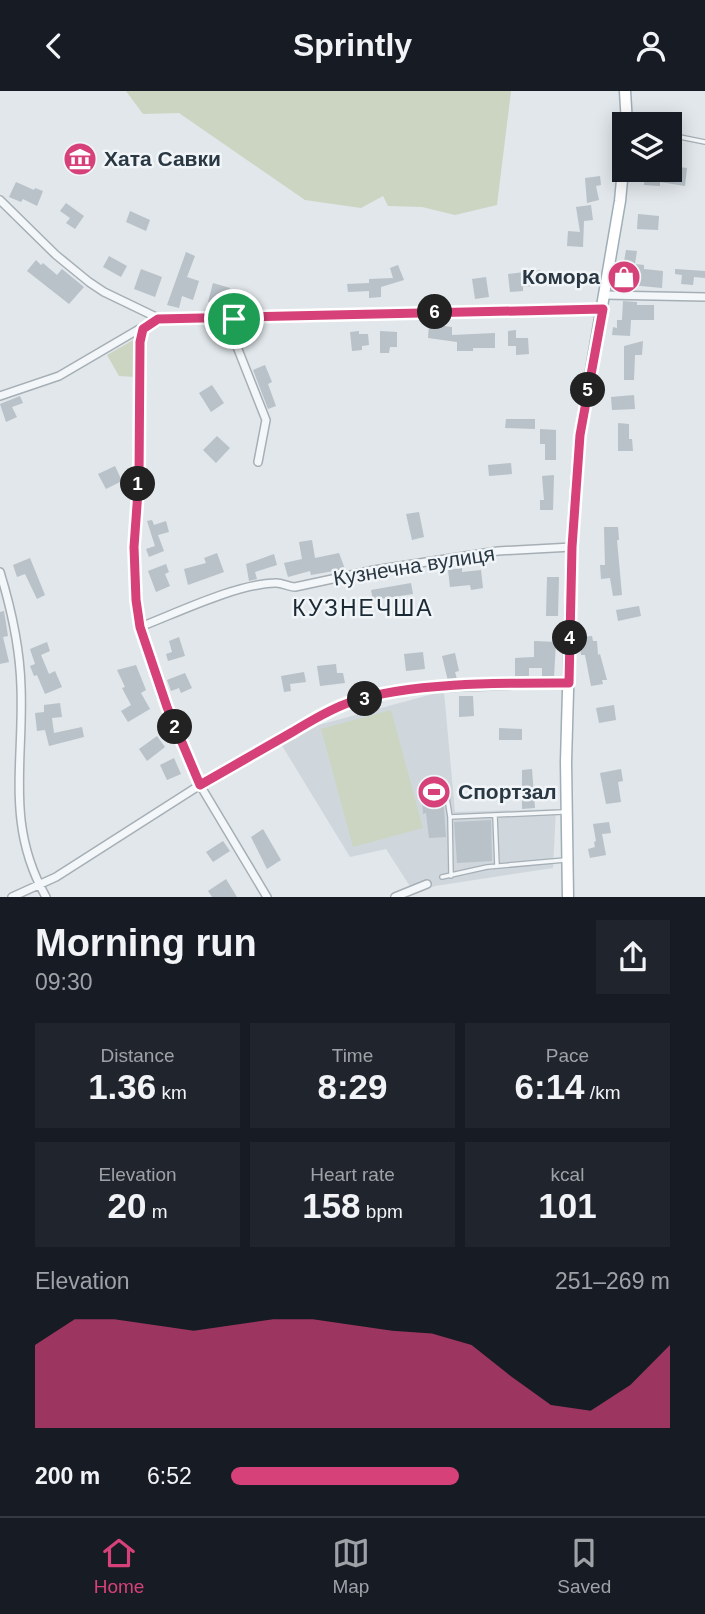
<!DOCTYPE html>
<meta charset="utf-8">
<style>
:root{--surface:#171b24;--page:#20242c;--text:#f1f3f6;--muted:#9ea1a6;--line:#363941;--accent:#d54178}
body{margin:0;font-family:Arial,sans-serif;background:var(--page);color:var(--text);height:100vh;display:flex;flex-direction:column;font-size:26px;white-space:nowrap}
*{box-sizing:border-box;margin:0}
p{font-size:23px;color:var(--muted)}
.icon{flex:none;width:38px;height:38px;fill:none;stroke:currentColor;stroke-width:2;stroke-linecap:round;stroke-linejoin:round}
.map{position:relative;height:806px;overflow:hidden}
.drawer{display:flex;flex-direction:column;background:var(--surface);flex:1}
.drawer>*{flex:none}
.buttons{position:absolute;left:612px;top:21px;display:grid;gap:14px}
.buttons a{display:grid;place-items:center;width:70px;height:70px;border-radius:0px;background:var(--surface);box-shadow:0 4px 18px #0003;font-size:35px}
.pin{position:absolute;display:grid;place-items:center;width:60px;height:60px;color:#fff;margin:-30px;border:4px solid #fff;border-radius:50%;box-shadow:0 2px 7px #0007}
.km{position:absolute;width:35px;height:35px;margin:-18px;border-radius:50%;background:#222;color:#fff;font-size:19px;line-height:35px;text-align:center}
.round{display:grid;place-items:center;flex:none;width:74px;height:74px;border-radius:0px;background:var(--page)}
.overview{display:flex;align-items:center;justify-content:space-between;height:119px;padding:0 35px}
h1{font-size:38px;font-weight:600;line-height:52px}
.figures{display:grid;grid-template-columns:repeat(3,1fr);gap:10px;height:119px;padding:7px 35px}
.figures div{display:grid;align-content:center;border-radius:0px;background:var(--page);text-align:center}
.figures b{font-size:35px;font-weight:600}
.figures small{font-size:19px;font-weight:400}
.figures p{font-size:19px}
.chart{height:196px;padding:14px 35px}
.chart p{display:flex;justify-content:space-between}
.chart svg{width:100%;height:126px;margin-top:7px;fill:var(--accent);opacity:.7}
ul{padding:0 35px;list-style:none;font-size:23px}
li{display:grid;grid-template-columns:112px 84px 1fr;align-items:center;height:52px}
li i{height:18px;border-radius:9px;background:var(--accent)}
header{display:flex;justify-content:space-between;align-items:center;height:91px;padding:0 35px;background:var(--surface);font-size:32px;font-weight:600}
.dock{display:flex;justify-content:space-around;align-items:center;height:98px;border-top:2px solid var(--line);background:var(--surface);font-size:19px;color:var(--muted)}
.dock a{display:grid;justify-items:center;gap:4px}
.dock .selected{color:var(--accent)}
.map>svg:first-child{display:block}
</style>
<header><svg class="icon" aria-label="back" viewBox="0 0 24 24"><path d="M15 5l-7 7 7 7"/></svg>Sprintly<svg class="icon" aria-label="person" viewBox="0 0 24 24"><circle cx="12" cy="8" r="4"/><path d="M4 21q1-7 8-7t8 7"/></svg></header>
<div class="map">
<svg width="705" height="806" viewBox="0 0 705 806">
<rect width="100%" height="100%" fill="#e1e7eb"/>
<path fill="#cfd7dd" d="M440 601H444L455 721 556 718 553 777 435 795 415 803 386 758 350 766 281 653 315 635Z"/>
<path fill="#cbd5c2" d="M126 0H511L497 114 455 124 422 116 388 115 383 105 361 117 305 109 179 22 143 23Z
M135 248V286L119 285 107 264Z
M391 619 423 737 353 756 321 638Z"/>
<path fill="#b8c2c8" d="M671 75 687 77 685 95 660 91V95L644 94 645 80 670 82Z
M600 85 601 94 596 95 599 109 587 112 585 87Z
M16 91 34 99 35 97 43 100 37 115 23 108 21 111 9 106Z
M66 112 84 125 75 138 66 132 70 127 60 120Z
M591 114 593 129 584 130 583 156 567 155 568 140 580 141 576 116Z
M130 120 150 129 146 140 126 131Z
M638 123 659 125 658 139 637 138Z
M626 159 637 160 635 173 644 174V178L663 180 662 197 620 193Z
M186 161 195 165 187 186 199 190 193 209 182 205 179 217 167 214Z
M109 165 127 175 121 186 103 176Z
M36 169 41 174 43 172 57 184 62 178 84 196 69 213 27 180Z
M398 174 404 189 381 196V206L369 207V200L348 201 347 193 369 192V188L393 187 390 177Z
M141 178 162 186 155 206 134 198Z
M675 178 705 180V187L694 186 693 194 681 193 682 184 675 183Z
M541 179 543 194 523 196V200L510 201 508 183Z
M486 186 489 206 475 208 472 188Z
M213 192 230 197 225 216 208 211Z
M623 210 637 211V214H654V229H631L630 245 612 244 613 236 617 237V229H622Z
M429 233 452 236V244L495 242V257H473V260H457V251L428 247Z
M516 239V247H528L529 263 516 264V255H508V240Z
M359 240V243H368L369 254 362 255V259L352 260 350 241Z
M380 240 397 241V256H390L389 262H380Z
M643 250 642 264H635L634 289H624V255Z
M265 274 272 291 268 293 276 315 268 318 253 279Z
M212 294 224 312 211 321 199 302Z
M634 304 635 318 612 319 611 306Z
M20 305 23 312 12 316 17 326 6 331 0 313Z
M506 328H535V338L505 337Z
M618 332 629 333V348H632L633 360H618Z
M540 338 556 339V369H545V353H540Z
M217 345 230 357 216 372 203 359Z
M511 372 512 383 489 385 488 374Z
M115 375 122 390 106 398 98 383Z
M554 384 553 419H540V409H544L542 385Z
M419 421 424 446 412 449 406 423Z
M152 429 154 434 166 430 169 441 158 444 164 460 149 466 146 458 155 455 147 430Z
M604 436H618L619 449H617L622 504 613 505 610 487 601 488 600 474H605Z
M312 449 315 467 339 462 345 478 311 484 310 480 288 486 284 472 302 468 299 451Z
M217 462 224 481 188 494 184 478 206 472 204 467Z
M274 463 277 474 255 481 257 488 249 490 246 473Z
M30 467 45 504 37 508 25 483 17 486 13 474Z
M166 473 169 481 165 483 170 495 156 501 148 480Z
M462 477V481L481 479 483 497 471 499 470 494 450 496 448 479Z
M547 486H559L558 525H546Z
M411 492 413 503 373 509 371 499Z
M639 515 641 525 618 530 616 519Z
M4 520 8 545 3 546 9 571 0 573V521Z
M592 545 593 550H597L598 564 600 563 607 589H602L603 593 591 595 585 564H581L580 558 583 557 582 546Z
M179 546 185 565 168 570 166 563 172 561 169 550Z
M534 550 556 551 554 586 542 587V577H529V585H515V567L534 566Z
M47 551 50 560 41 564 49 583 55 580 62 596 45 603 37 584 34 585 30 575 35 573 30 558Z
M423 561 425 578 406 580 404 563Z
M455 562 459 580 455 581 457 588 448 590 442 565Z
M336 573 337 582H343L345 592 320 595 317 575Z
M136 574 146 599 141 602 150 618 128 631 121 620 131 614 122 597 125 596 117 579Z
M304 581 306 591 290 593 291 600 284 601 281 585Z
M185 582 192 597 181 602 179 597 171 600 167 589Z
M459 605H473L474 625 459 626Z
M60 612 62 626 52 627 54 642 82 636 84 646 49 655 45 639 37 640 35 622 44 621V614Z
M614 614 616 629 599 632 596 617Z
M499 637 522 638V649H499Z
M157 645 165 656 147 670 139 658Z
M174 667 181 683 167 689 160 674Z
M532 678 535 717 522 718V679Z
M621 678 623 690 618 691 621 711 606 713 600 682Z
M443 705 446 746 429 747 426 722 423 723 422 707Z
M491 729 492 770 457 772 454 731Z
M609 731 611 742 602 743 606 764 590 767 588 758 595 756 594 751 596 750 593 733Z
M263 738 281 769 267 778 251 746Z
M223 750 230 760 213 771 206 761Z
M226 788 237 806H212L208 800Z"/>
<g fill="none" stroke-linecap="round" stroke-linejoin="round">
<defs>
<path id="service" d="M670 44 705 51
M447 707 450 726 451 785
M495 725 497 775
M450 726 563 721
M442 786 487 776 565 769"/>
<path id="minor" d="M0 109 56 164 89 191 104 201 158 227 234 228 396 222 602 218
M605 204 705 206
M226 228 266 329 258 371
M143 238 140 251 139 385 134 456 136 509 140 536 182 656 200 694 267 806
M0 305 59 285 158 227
M0 481C11 517 20 558 21 596 24 672 5 734 46 806
M140 536C177 522 236 493 275 492 281 491 288 496 295 496L374 479 498 460 572 456
M12 806 56 786 200 694 316 627 350 611 387 602 432 597 569 592
M395 806 427 793"/>
<path id="primary" d="M625 0 627 33
M568 806 566 671 572 456 576 394 580 344 620 110 625 58"/>
</defs>
<use href="#service" stroke="#a6afb5" stroke-width="6"/>
<use href="#minor" stroke="#a6afb5" stroke-width="10"/>
<use href="#primary" stroke="#a0aeb7" stroke-width="13"/>
<use href="#service" stroke="#f4f7f9" stroke-width="3.5"/>
<use href="#minor" stroke="#f4f7f9" stroke-width="7"/>
<use href="#primary" stroke="#fff" stroke-width="10"/>
</g>
<g fill="none" stroke-linecap="round" stroke-linejoin="round">
<defs>
<path id="route" d="M603 218 580 344 572 456 569 592C505 592 411 591 351 611 329 618 308 632 289 643 259 660 230 677 200 694L167 616 140 536 136 509 134 456 139 386 140 251 143 238 158 228Z"/>
</defs>
<use href="#route" stroke="#fff" stroke-width="14"/>
<use href="#route" stroke="#d54178" stroke-width="9"/>
</g>
<defs>
<symbol id="museum-disc" viewBox="-11 -11 22 22"><circle r="9.5" fill="#d54178" stroke="#f1f5f8"/><path d="M0-6L6-3V-2H-6V-3ZM-5-1h2V3h-2ZM-1-1h2V3h-2ZM3-1h2V3H3ZM-6 4H6V6H-6Z" fill="#fff"/></symbol>
<symbol id="shop-disc" viewBox="-11 -11 22 22"><circle r="9.5" fill="#d54178" stroke="#f1f5f8"/><path d="M-5-2.5h2.3a2.7 3.5 0 0 1 5.4 0H5L5.5 6h-11ZM-1.5-2.5h3a1.5 2.3 0 0 0-3 0Z" fill="#fff"/></symbol>
<symbol id="stadium-disc" viewBox="-11 -11 22 22"><circle r="9.5" fill="#d54178" stroke="#f1f5f8"/><path d="M0-5a6.5 5 0 1 0 0 10a6.5 5 0 1 0 0-10ZM-3.5-1.8h7v3.6h-7Z" fill="#fff"/></symbol>
</defs>
<g fill-rule="evenodd">
<use href="#museum-disc" x="61" y="49" width="38" height="38"/>
<use href="#shop-disc" x="605" y="167" width="38" height="38"/>
<use href="#stadium-disc" x="415" y="682" width="38" height="38"/>
</g>
<g text-anchor="middle" stroke-width="5" stroke-linejoin="round" paint-order="stroke">
<g font-size="21" font-weight="bold" fill="#293843" stroke="#f1f5f8" text-anchor="start">
<text x="104" y="75">Хата Савки</text>
<text x="600" y="193" text-anchor="end">Комора</text>
<text x="458" y="708">Спортзал</text>
</g>
<g font-size="21" fill="#293843" stroke="#f1f5f8">
<text transform="translate(414 475) rotate(-9)" y="7">Кузнечна вулиця</text>
</g>
<g font-size="23" letter-spacing="2" fill="#1b2934" stroke="#f1f5f8">
<text x="363" y="525">КУЗНЕЧША</text>
</g>
</g>
</svg>
<div class="buttons">
<a><svg class="icon" aria-label="layers" viewBox="0 0 24 24"><path d="M12 4l9 5-9 5-9-5zM3 14l9 5 9-5"/></svg></a>
</div>
<div class="pin" style="left:234px;top:228px;background:#1e9e55"><svg class="icon" aria-label="arrive" viewBox="0 0 24 24"><path d="M6 21V4h12l-3 4 3 4H6"/></svg></div>
<b class="km" style="left:138px;top:393px">1</b>
<b class="km" style="left:175px;top:636px">2</b>
<b class="km" style="left:365px;top:608px">3</b>
<b class="km" style="left:570px;top:547px">4</b>
<b class="km" style="left:588px;top:299px">5</b>
<b class="km" style="left:435px;top:221px">6</b>
</div>
<section class="drawer">
<div class="overview"><div><h1>Morning run</h1><p>09:30</p></div><a class="round"><svg class="icon" aria-label="share" viewBox="0 0 24 24"><path d="M12 15V3M7 8l5-5 5 5M5 13v7h14v-7"/></svg></a></div>
<div class="figures">
<div><p>Distance</p><b>1.36<small> km</small></b></div>
<div><p>Time</p><b>8:29</b></div>
<div><p>Pace</p><b>6:14<small> /km</small></b></div>
</div>
<div class="figures">
<div><p>Elevation</p><b>20<small> m</small></b></div>
<div><p>Heart rate</p><b>158<small> bpm</small></b></div>
<div><p>kcal</p><b>101</b></div>
</div>
<div class="chart"><p><span>Elevation</span>251–269 m</p>
<svg viewBox="0 0 160 44" preserveAspectRatio="none"><path d="M0 44V15L10 6L20 6L30 8L40 10L50 8L60 6L70 6L80 8L90 10L100 11L110 15L120 26L130 36L140 38L150 29L160 15V44z"/></svg>
</div>
<ul>
<li><b>200 m</b>6:52<i style="width:52%"></i></li>
</ul>
</section>
<nav class="dock">
<a class="selected"><svg class="icon" aria-label="home" viewBox="0 0 24 24"><path d="M3 11l9-7 9 7M6 9v11h12V9"/></svg>Home</a>
<a><svg class="icon" aria-label="map" viewBox="0 0 24 24"><path d="M3 6l6-2 6 2 6-2v14l-6 2-6-2-6 2zM9 4v14M15 6v14"/></svg>Map</a>
<a><svg class="icon" aria-label="saved" viewBox="0 0 24 24"><path d="M7 4h10v16l-5-4-5 4z"/></svg>Saved</a>
</nav>
